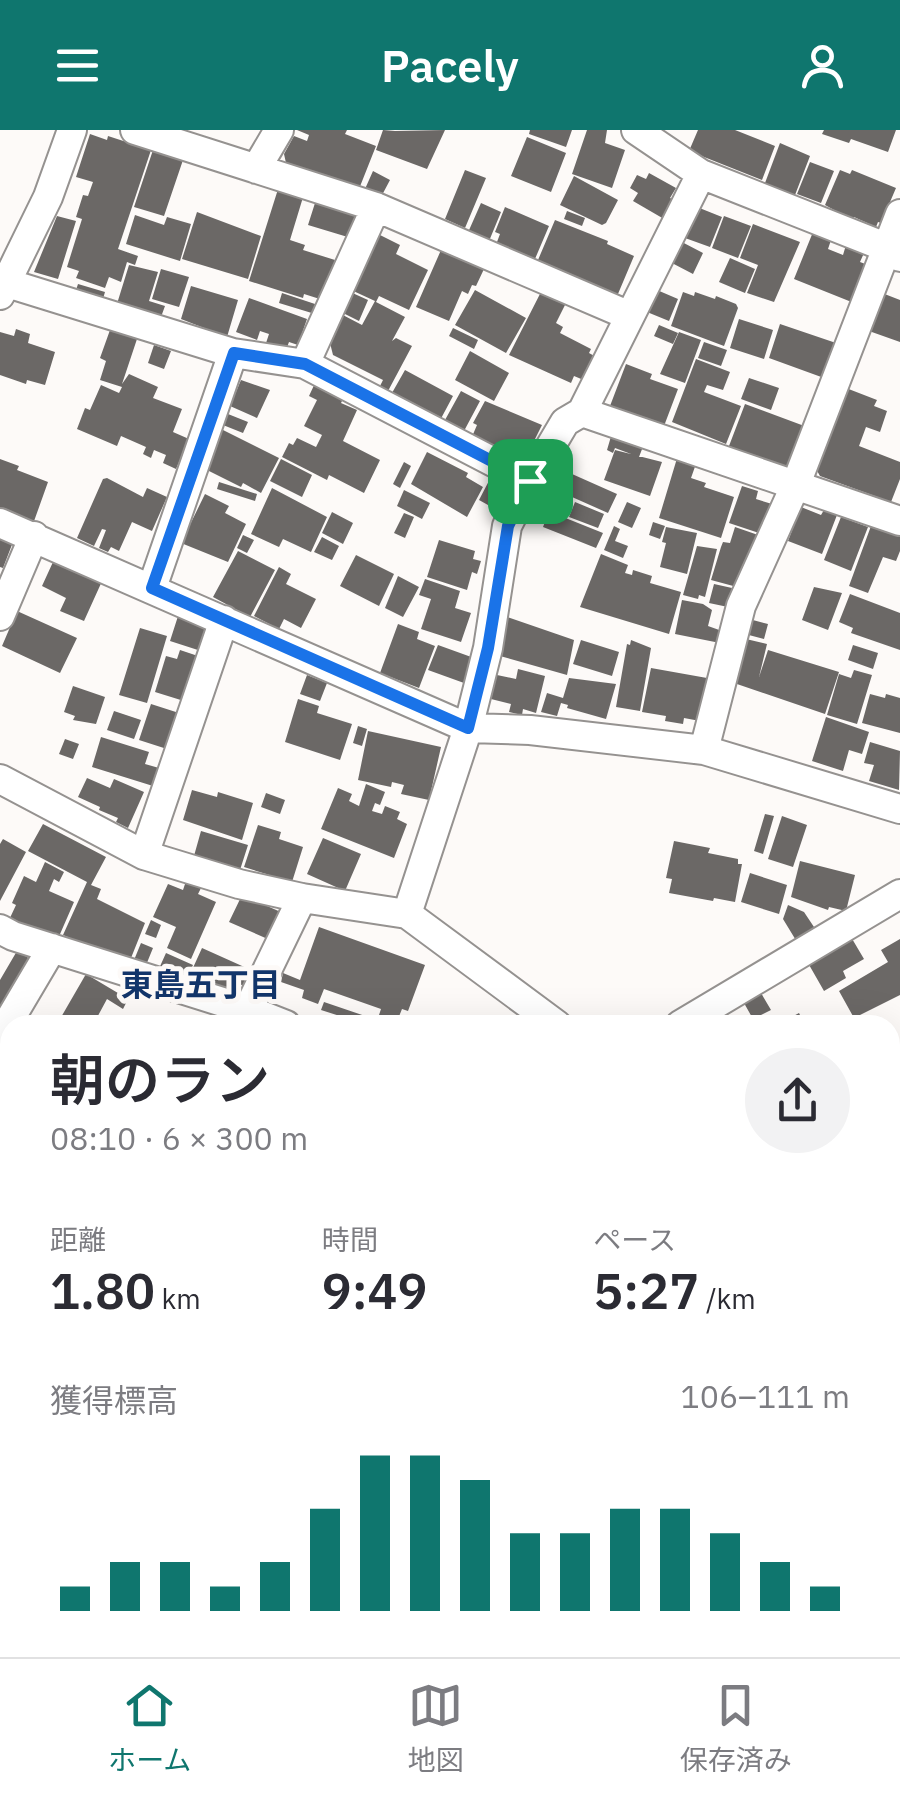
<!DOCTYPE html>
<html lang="ja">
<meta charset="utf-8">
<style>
:root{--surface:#fff;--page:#f2f2f3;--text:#2b2b33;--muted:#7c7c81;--line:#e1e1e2;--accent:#0f766e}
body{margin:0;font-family:"IBM Plex Sans","Noto Sans JP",sans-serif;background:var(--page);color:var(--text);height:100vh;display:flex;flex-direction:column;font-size:38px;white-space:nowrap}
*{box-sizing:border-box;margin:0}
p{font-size:32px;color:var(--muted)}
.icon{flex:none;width:55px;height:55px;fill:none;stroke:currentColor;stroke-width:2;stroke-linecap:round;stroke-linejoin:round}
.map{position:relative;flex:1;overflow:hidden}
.drawer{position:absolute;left:0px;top:885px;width:900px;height:642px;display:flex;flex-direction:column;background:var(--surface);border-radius:30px 30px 0 0;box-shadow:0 10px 40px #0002}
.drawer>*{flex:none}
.pin{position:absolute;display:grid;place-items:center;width:85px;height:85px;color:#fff;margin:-42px;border-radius:20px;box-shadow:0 5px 15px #0006}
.round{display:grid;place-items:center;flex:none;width:105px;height:105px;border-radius:52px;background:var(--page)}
.overview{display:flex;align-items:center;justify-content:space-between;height:170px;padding:0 50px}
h1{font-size:55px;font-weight:600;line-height:75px}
.metrics{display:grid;grid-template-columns:repeat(3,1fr);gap:15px;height:170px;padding:10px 50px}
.metrics div{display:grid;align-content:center}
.metrics b{font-size:50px;font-weight:600}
.metrics small{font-size:28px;font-weight:400}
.metrics p{font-size:28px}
.chart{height:280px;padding:20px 50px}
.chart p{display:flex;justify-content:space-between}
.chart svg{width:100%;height:180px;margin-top:10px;stroke:var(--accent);stroke-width:6}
header{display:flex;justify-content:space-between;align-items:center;height:130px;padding:0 50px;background:var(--accent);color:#fff;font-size:45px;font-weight:600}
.menu{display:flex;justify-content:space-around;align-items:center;height:140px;border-top:2px solid var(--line);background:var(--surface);font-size:28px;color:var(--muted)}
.menu a{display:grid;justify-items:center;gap:5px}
.menu .selected{color:var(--accent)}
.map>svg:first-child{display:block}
</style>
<header><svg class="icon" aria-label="menu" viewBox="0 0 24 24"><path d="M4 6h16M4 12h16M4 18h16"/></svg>Pacely<svg class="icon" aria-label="person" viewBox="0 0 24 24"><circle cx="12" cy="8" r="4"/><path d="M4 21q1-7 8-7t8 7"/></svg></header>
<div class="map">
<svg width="900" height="1527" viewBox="0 0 900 1527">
<rect width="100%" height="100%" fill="#fdfaf8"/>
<path fill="#cfdcb6" d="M671 1518H782L801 1527H668Z"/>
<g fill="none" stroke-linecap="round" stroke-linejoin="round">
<path stroke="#baddf8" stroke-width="48" d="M0 961 10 967
M590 1518 599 1527"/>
</g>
<path fill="#6b6866" d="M297 0H347L345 4 376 16 359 59 286 33 284 24 294 6 307 11 309 5Z
M383 0 395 1 445 0 427 39 376 20Z
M530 0H572L566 17 529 4Z
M587 0H607L605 13 625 20 612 58 572 44Z
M698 0H735L775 16 762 50 689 21Z
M824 0H896L888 22 851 9 849 13 822 4Z
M90 4 107 10 108 6 151 20 118 119 138 126 135 135 127 132 121 152 109 147 105 158 76 148 79 141 67 137 82 89 76 87 83 65 88 66 93 52 76 47Z
M527 7 566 23 551 62 511 46Z
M780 13 810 26 795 65 765 53Z
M153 20 183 30 164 86 134 77Z
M810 32 834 41 821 73 797 64Z
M465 40 486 48 465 98 445 89Z
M840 40 850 44 852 40 896 58 881 93 878 92 876 97 854 87 852 90 825 75Z
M373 41 390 50 381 67 365 59Z
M649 43 676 58 670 68 674 70 664 89 633 71 638 63 630 58 637 45 646 49Z
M574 46 618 70 606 93 602 95 560 75Z
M279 56 304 64 290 110 305 115 303 120 335 130 323 170 304 164 303 168 249 151Z
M315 73 354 84 357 90 351 108 308 95Z
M481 73 501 82 487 116 466 107Z
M505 77 549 96 532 136 494 120 500 104 495 102Z
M697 77 722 87 710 117 685 108Z
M567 81 585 88 582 96 564 89Z
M197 82 261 106 248 149 182 129Z
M135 85 164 95 167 87 191 94 180 131 126 114Z
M57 86 76 91 58 149 34 142Z
M724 86 751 96 738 128 712 118Z
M555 90 608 111 607 114 634 126 615 171 558 147 561 140 538 130Z
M753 94 800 112 774 172 747 163 758 135 740 128Z
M813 102 831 110 828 119 843 125 846 115 864 123 860 132 868 135 854 173 794 149Z
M376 103 400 115 396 124 428 140 409 180 379 166 376 172 405 187 392 211 396 208 412 216 388 261 380 256 383 250 333 225 329 209 339 183 362 195 375 171 349 159Z
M680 111 703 123 693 144 670 132Z
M441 120 484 139 476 156 472 155 468 164 462 161 449 191 416 177Z
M730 128 755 139 745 163 719 152Z
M129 135 158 142 149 171 165 176 161 187 116 177Z
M161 139 189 147 179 177 152 169Z
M78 154 105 162 102 172 75 163Z
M191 156 238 170 227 207 181 189Z
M543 158 567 171 556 193 563 197 560 203 591 219 589 223 598 228 586 251 574 246 571 253 509 225Z
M475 160 526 188 506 223 455 195Z
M657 160 678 169 669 191 647 182Z
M348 161 368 170 359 191 339 181Z
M683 162 694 166 695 162 715 169 716 166 736 174 738 178 724 216 671 196Z
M282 163 318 175 315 184 279 173Z
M882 163 900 170V212L869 201Z
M249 168 307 189 298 215 289 212 286 220 266 213 269 204 260 201 257 210 236 202Z
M739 189 773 200 764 229 730 218Z
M780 194 836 213 824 248 769 228Z
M659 195 678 203 673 214 654 206Z
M453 198 478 210 474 219 449 206Z
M16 199 30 204 28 213 55 222 45 255 27 250 26 254 0 245V202L14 206Z
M110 200 137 209 122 254 129 244 158 257 153 268 182 279 173 302 189 309 176 339 163 333 166 325 154 320 151 328 143 324 146 317 121 306 117 316 77 299 85 278 90 280 101 255 119 263 122 257 100 250 106 231 100 228Z
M679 202 701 210 685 253 660 244Z
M704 212 727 220 721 236 698 228Z
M154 215 171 221 164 239 148 233Z
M470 221 509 243 494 271 455 250Z
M696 229 730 242 723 260 707 255 704 262 741 276 726 314 672 292Z
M626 234 652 244 650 249 678 259 664 296 610 276Z
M405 240 453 266 437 296 388 270Z
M749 248 779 258 771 280 741 269Z
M241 250 270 260 257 288 230 276Z
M316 251 345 265 341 273 357 280 343 311 380 330 364 363 329 345 327 350 282 327 289 313 293 315 297 308 316 317 322 305 304 296 317 270 309 266Z
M846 258 877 270 874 276 887 281 880 302 866 297 859 316 900 332V349L891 372 820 346 816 339Z
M461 261 480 271 464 301 445 290Z
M485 271 542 295 522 335 471 309 477 295 473 293Z
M745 274 807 297 791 339 729 316Z
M223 282 248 292 243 303 218 293Z
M219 298 279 328 261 363 243 353 241 357 201 337Z
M612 303 644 314 639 327 615 318 613 323 607 320Z
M615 320 662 332 650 366 604 350Z
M427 322 468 343 466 347 483 357 467 387 411 354Z
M678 325 697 331 691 348 706 353 704 357 734 367 721 408 659 388Z
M0 329 19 336 17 340 48 352 33 394 0 382Z
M281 329 312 345 302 367 270 351Z
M404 332 411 336 400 358 393 354Z
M556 336 567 342 558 359 547 353Z
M572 344 617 364 608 383 563 363Z
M492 345 510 355 497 380 479 370Z
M107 348 143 367 147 358 167 367 152 401 132 392 119 421 111 417 108 422 99 418 106 400 102 399 94 416 77 408 103 349Z
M219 352 257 364 255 371 217 359Z
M742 356 758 361 756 369 772 374 762 404 729 393Z
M272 358 327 387 311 422 283 409 279 417 251 404Z
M404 360 430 373 422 389 397 376Z
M205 364 229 376 225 383 246 394 228 432 181 413Z
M575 372 604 384 598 398 569 387Z
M627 372 641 378 632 398 618 392Z
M801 377 821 385 824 380 837 385 822 424 788 411Z
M332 382 353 393 343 414 322 403Z
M404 383 414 387 405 408 394 403Z
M548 384 557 388 558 385 603 403 596 418 543 397Z
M841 387 868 397 851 441 824 430Z
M653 392 665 396 660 409 649 405Z
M614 396 620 399 615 411 628 416 623 428 604 420Z
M871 396 900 407V421L896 431 883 427 868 463 849 456Z
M666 397 697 403 687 444 660 437 666 413 662 412Z
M735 397 761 406 752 424 749 423 737 457 711 450 721 417 723 412 730 413Z
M243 405 254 410 247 423 237 418Z
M0 407 13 412 3 438 0 437Z
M322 407 339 416 332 430 314 422Z
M439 410 475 421 473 429 481 431 477 444 472 442 467 460 427 447Z
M697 416 717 419 705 467 699 465 698 469 683 465Z
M238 421 275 440 250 487 213 467Z
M601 424 628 435 625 443 632 445 633 440 652 446 650 453 681 462 669 504 580 477Z
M356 425 394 444 379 476 340 456Z
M53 432 66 438 68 434 103 449 84 491 60 481 66 468 42 456Z
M279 437 291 444 286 454 316 469 301 498 284 489 279 499 254 486Z
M398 446 419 457 403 487 385 478Z
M425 449 460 461 455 478 471 483 461 512 421 499 431 469 419 465Z
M714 454 732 458 728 477 709 473Z
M814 457 842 463 828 500 802 490Z
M850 464 900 483V520L851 503 853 498 839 492Z
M682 470 703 474 712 480 708 496 722 501 720 513 675 504Z
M17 481 77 508 60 543 2 516Z
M179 483 208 501 201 521 170 511Z
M507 487 574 510 567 545 500 526Z
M749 489 768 494 764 509 745 504Z
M398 494 419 502 417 509 435 516 419 558 380 543Z
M140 498 167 506 147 573 119 565Z
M746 509 767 514 759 547 768 520 839 542 825 584 734 553Z
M581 510 619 522 612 546 573 534Z
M631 510 651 518 640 581 616 577 627 514 630 515Z
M438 515 474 528 464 553 428 540Z
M853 515 878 523 873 539 848 530Z
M180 520 198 526 184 571 155 562 166 526 177 529Z
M651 538 707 548 700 591 684 588 683 594 665 591 666 586 642 582Z
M518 539 545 546 536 583 523 579 522 585 509 582 511 574 491 569 497 545 516 549Z
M854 540 872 545 857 594 827 585 839 544 851 548Z
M307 545 327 553 320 571 300 564Z
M569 548 616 554 606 589 567 578 568 575 561 573 557 586 541 582 547 563 563 568Z
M73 556 105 567 96 594 73 590 75 586 64 582Z
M870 564 885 568 886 564 900 568V603L862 593Z
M298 569 319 576 317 583 352 594 340 630 285 612Z
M151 574 179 583 167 619 139 610Z
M114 581 141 590 134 609 107 600Z
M826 587 869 602 862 624 849 620 843 641 812 631Z
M358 596 367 599 362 616 353 613Z
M368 601 441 617 429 670 401 664 404 655 392 652 391 657 358 650Z
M101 607 149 622 145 634 159 638 153 656 92 637Z
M65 609 79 614 73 629 59 624Z
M870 612 900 621 899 660 869 651 874 635 864 633Z
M87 648 110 658 114 649 144 662 128 698 116 692 118 688 99 680 100 677 78 667Z
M366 654 385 662 380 675 375 673 372 681 382 684 385 676 400 682 397 689 407 694 394 728 321 699 338 658 352 664 349 671 359 676Z
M192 660 217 667 218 662 253 673 242 710 183 690Z
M266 663 285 670 280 684 261 677Z
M765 684 774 686 763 724 754 721Z
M782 686 807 695 793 737 768 729Z
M43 694 106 727 91 755 101 759 97 769 145 793 129 833 63 805 87 752 28 721Z
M258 695 281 702 279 709 303 717 292 752 244 737Z
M201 701 248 715 240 740 192 733Z
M323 708 361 724 345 761 307 744Z
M3 709 26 722 0 771V714Z
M674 711 710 718 708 723 738 729V734H742L735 772 714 768 713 771 669 763 672 749 666 748Z
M800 731 855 745 846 781 829 777 828 780 791 767Z
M45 732 64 742 59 752 54 749 49 761 74 772 57 811 9 790 16 775 12 773 24 746 36 752Z
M750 743 787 755 779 784 741 772Z
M186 751 201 758 198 764 216 772 191 829 167 818 176 797 153 787 168 754 183 760Z
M242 765 283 783 270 810 229 792Z
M788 775 804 782 816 800 797 812 783 789Z
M151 790 161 795 156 808 145 804Z
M319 797 425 835 408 881 402 879 396 894 378 888 381 879 324 859 318 874 302 868 304 860 281 852 283 843 300 850Z
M851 807 864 829 843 841 846 848 824 861 808 833Z
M900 809V865L854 888 839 861 888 832 881 820Z
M141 813 153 818 144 840 132 835Z
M202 818 251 840 244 856 237 853 229 870 187 851Z
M17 821 37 833 0 883V850Z
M166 823 193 835 184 855 157 843Z
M86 844 128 869 123 879 107 869 93 895H71L60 889Z
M761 863 771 880 753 889 744 873Z
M324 872 371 888 368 895 321 880Z
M799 883 805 895H777Z
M0 1025 10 1030V1046L0 1069Z
M10 1051V1103L2 1099 5 1095 0 1093V1074Z
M0 1105 10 1110V1126L5 1136 0 1133Z
M890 1124 900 1126V1172L890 1170Z
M890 1203 896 1204 893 1221 900 1222V1276L890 1274Z
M10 1267V1304L0 1297V1281Z
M0 1345 10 1352V1408L4 1416 0 1413Z
M890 1433 900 1438V1447L890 1471Z
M120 1518H151L145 1527H126L117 1522Z
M204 1518H237L230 1527H206L201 1523Z
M290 1518H300L311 1527H283Z
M410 1518H433L438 1522 433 1527H401Z
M466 1518H503L509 1524 506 1527H457Z"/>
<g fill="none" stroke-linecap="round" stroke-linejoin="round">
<defs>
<path id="street" d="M135 0 376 77 630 186
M636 0 701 44 888 118 900 127
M256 39 279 0
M7 153 233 223 305 234 530 351
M0 165 48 67 72 0
M305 234 376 77
M582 282 900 391
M0 393 468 598 530 600 704 620 900 679
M152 458 233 223
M0 486 34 406
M704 620 741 476 796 354 900 84
M0 649 144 725 239 754 302 768 407 784 557 895
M144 725 224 490
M407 784 468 598 488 518 507 396 530 351 565 292 582 282 701 44
M0 799 13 806 248 880 286 895
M241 894 302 768
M680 895 900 764
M0 906 52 818
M0 929 10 936
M0 1000 10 1007
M0 1147 10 1152
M890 1358 900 1363
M322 1518 332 1527
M554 1518 563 1527
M634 1518 642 1527
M806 1518 826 1527
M659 1527 663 1518"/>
<path id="secondary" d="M890 997 900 991"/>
<path id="highway" d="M0 1485 10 1491
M46 1518 57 1527"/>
</defs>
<use href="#street" stroke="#959290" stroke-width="32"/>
<use href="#secondary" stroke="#959290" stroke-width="45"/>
<use href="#highway" stroke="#959290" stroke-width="55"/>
<use href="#street" stroke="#fff" stroke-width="28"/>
<use href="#secondary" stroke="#fff" stroke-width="40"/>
<use href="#highway" stroke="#fff" stroke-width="50"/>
</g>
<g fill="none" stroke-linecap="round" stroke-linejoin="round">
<defs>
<path id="route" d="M234 223 305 234 530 351 508 396 488 518 468 598 152 458Z"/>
</defs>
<use href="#route" stroke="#fff" stroke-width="20"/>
<use href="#route" stroke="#1a73e8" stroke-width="12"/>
</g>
<g text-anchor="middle" stroke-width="10" stroke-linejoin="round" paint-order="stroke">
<g font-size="32" font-weight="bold" fill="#12356a" stroke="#fdfaf8">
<text x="201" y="866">東島五丁目</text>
</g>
</g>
</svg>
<div class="pin" style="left:530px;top:351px;background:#1e9e55"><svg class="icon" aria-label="arrive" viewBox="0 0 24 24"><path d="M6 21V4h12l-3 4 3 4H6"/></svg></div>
<section class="drawer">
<div class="overview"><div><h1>朝のラン</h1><p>08:10 · 6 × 300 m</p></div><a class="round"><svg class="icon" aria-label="share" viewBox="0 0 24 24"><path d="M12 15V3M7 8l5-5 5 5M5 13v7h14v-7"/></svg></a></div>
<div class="metrics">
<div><p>距離</p><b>1.80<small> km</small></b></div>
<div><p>時間</p><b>9:49</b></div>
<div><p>ペース</p><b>5:27<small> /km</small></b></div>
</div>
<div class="chart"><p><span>獲得標高</span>106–111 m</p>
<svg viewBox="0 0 160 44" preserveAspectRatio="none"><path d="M5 44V38M15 44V32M25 44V32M35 44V38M45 44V32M55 44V19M65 44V6M75 44V6M85 44V12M95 44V25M105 44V25M115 44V19M125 44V19M135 44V25M145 44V32M155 44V38"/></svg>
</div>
</section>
</div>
<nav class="menu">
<a class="selected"><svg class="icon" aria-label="home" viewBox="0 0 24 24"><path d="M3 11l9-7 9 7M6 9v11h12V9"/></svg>ホーム</a>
<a><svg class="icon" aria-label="map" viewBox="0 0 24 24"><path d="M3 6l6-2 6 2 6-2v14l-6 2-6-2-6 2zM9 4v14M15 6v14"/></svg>地図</a>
<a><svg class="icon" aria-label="saved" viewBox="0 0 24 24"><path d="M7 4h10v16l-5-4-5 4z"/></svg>保存済み</a>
</nav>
